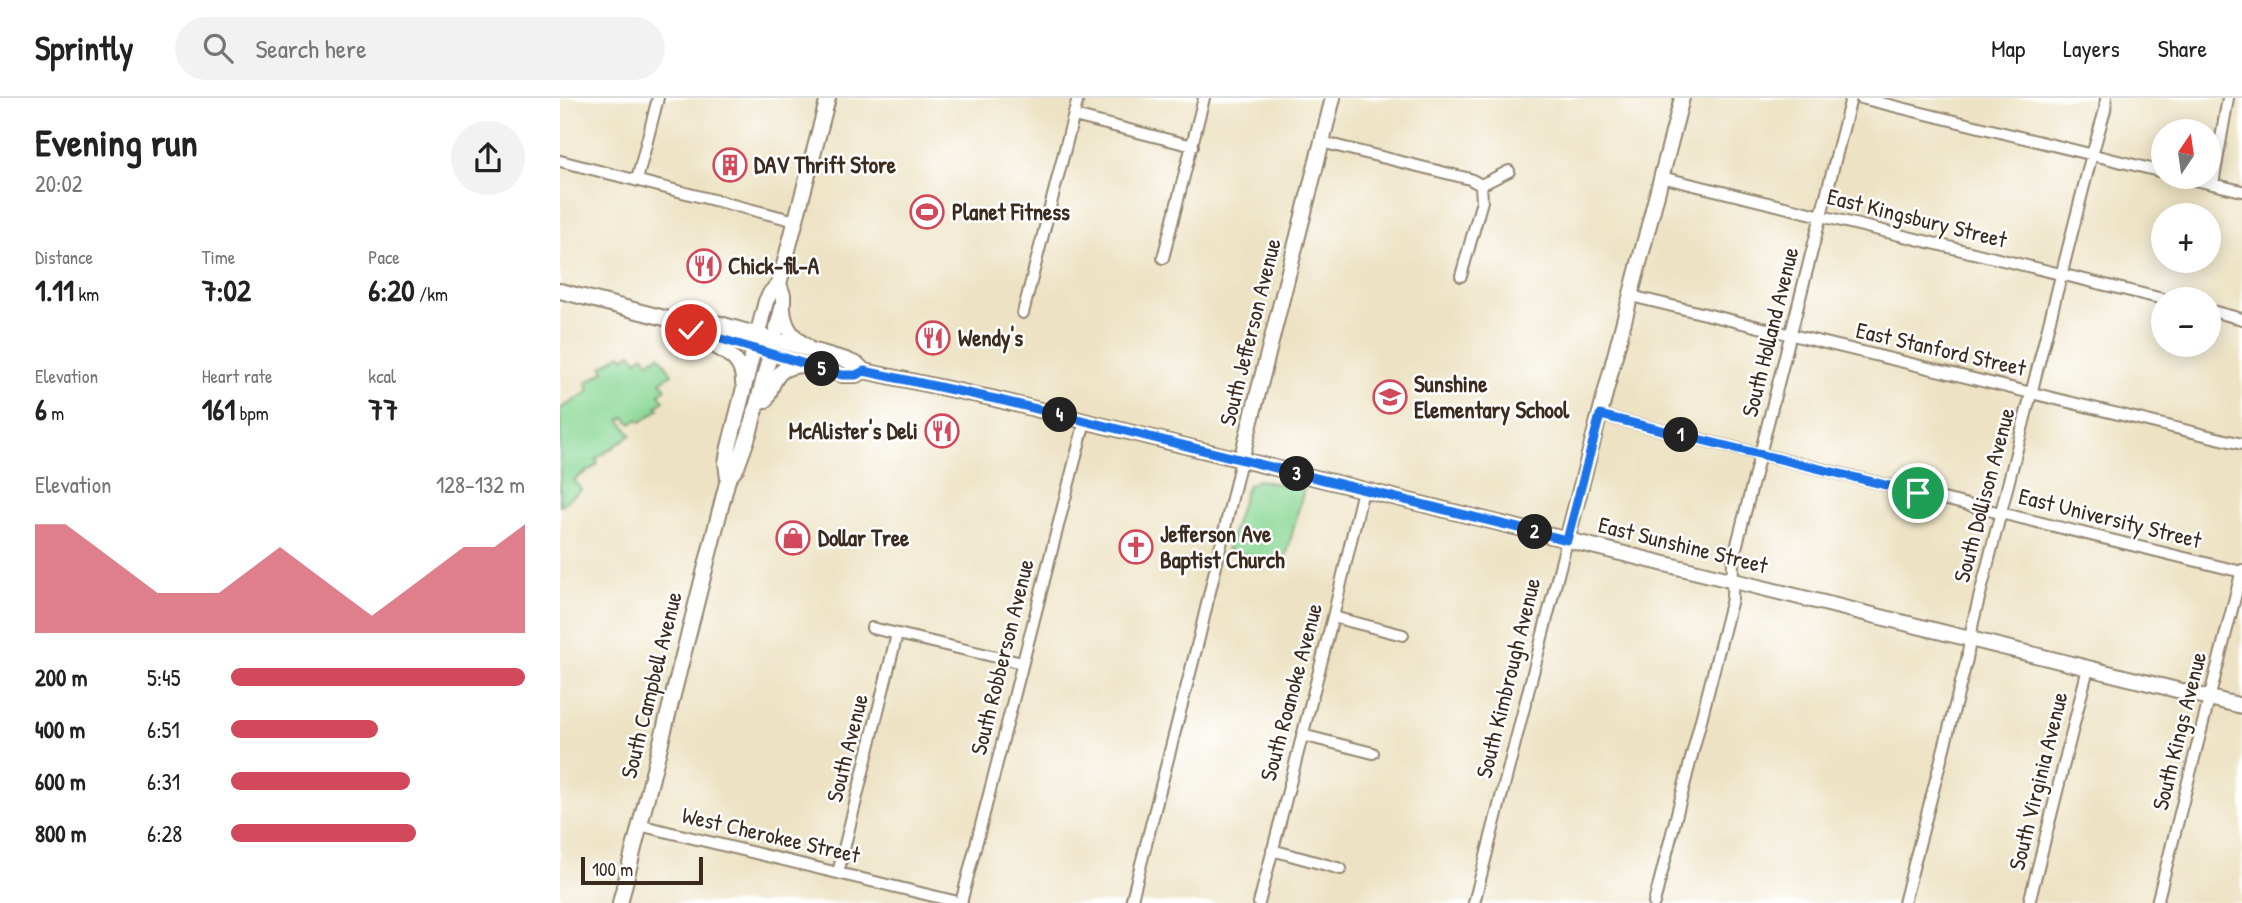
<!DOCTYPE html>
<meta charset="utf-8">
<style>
:root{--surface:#fff;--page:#f2f2f2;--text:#222;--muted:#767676;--line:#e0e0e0;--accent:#d1495b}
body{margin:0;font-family:"Patrick Hand",sans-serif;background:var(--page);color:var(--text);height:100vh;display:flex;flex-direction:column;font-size:26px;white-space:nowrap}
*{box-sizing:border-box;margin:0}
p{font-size:23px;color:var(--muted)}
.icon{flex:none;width:38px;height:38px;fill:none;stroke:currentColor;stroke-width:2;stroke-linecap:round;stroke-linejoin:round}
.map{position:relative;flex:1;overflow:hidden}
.details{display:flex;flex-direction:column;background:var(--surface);width:560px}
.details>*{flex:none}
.needle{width:46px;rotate:13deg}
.tools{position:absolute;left:1591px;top:21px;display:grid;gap:14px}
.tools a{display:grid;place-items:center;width:70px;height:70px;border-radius:50%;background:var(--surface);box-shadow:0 4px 18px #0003;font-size:35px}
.scale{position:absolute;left:21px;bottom:18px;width:122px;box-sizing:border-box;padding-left:7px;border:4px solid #3b2a1e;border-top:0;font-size:19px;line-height:24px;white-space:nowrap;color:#3b2a1e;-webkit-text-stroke:5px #fff;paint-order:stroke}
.pin{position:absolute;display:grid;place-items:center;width:60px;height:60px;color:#fff;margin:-30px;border:4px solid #fff;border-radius:50%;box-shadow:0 2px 7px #0007}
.km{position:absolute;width:35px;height:35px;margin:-18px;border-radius:50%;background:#222;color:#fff;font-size:19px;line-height:35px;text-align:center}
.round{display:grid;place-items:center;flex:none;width:74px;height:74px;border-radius:37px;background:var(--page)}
.headline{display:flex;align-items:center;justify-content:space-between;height:119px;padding:0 35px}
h1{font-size:38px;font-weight:700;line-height:52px}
.figures{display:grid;grid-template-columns:repeat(3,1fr);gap:10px;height:119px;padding:7px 35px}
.figures div{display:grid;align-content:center}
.figures b{font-size:30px;font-weight:700}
.figures small{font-size:19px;font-weight:400}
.figures p{font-size:19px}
.chart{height:196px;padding:14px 35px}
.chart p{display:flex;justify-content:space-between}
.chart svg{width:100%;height:126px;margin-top:7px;fill:var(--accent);opacity:.7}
ul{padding:0 35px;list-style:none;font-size:23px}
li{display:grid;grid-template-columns:112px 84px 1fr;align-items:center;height:52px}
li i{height:18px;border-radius:9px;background:var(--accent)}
header{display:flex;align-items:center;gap:42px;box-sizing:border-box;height:98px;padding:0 35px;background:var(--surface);border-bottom:2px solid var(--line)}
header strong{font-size:33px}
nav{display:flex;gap:38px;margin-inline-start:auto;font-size:24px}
.search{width:490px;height:63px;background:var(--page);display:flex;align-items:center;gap:18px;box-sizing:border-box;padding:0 24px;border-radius:38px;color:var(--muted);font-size:26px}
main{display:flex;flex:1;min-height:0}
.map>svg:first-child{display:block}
</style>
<header>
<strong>Sprintly</strong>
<div class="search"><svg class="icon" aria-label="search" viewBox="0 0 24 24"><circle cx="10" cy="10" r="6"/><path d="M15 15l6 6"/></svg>Search here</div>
<nav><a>Map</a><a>Layers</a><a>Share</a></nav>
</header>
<main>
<section class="details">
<div class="headline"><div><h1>Evening run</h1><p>20:02</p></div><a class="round"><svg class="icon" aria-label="share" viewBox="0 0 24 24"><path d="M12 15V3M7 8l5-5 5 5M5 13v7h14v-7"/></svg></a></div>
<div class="figures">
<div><p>Distance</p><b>1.11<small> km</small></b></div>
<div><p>Time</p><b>7:02</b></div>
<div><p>Pace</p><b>6:20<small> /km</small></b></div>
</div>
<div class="figures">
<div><p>Elevation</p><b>6<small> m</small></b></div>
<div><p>Heart rate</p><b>161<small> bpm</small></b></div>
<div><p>kcal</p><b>77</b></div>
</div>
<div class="chart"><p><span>Elevation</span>128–132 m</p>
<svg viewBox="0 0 160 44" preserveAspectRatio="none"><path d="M0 44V6L10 6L20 14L30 22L40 30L50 30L60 30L70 22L80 14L90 22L100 30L110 38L120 30L130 22L140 14L150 14L160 6V44z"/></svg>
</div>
<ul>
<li><b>200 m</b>5:45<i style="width:100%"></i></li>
<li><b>400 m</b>6:51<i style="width:50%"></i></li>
<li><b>600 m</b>6:31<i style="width:61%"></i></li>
<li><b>800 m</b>6:28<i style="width:63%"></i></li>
</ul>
</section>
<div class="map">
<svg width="1682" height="805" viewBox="0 0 1682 805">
<rect width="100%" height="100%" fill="#fff"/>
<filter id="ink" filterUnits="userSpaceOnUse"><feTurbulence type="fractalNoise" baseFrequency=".0143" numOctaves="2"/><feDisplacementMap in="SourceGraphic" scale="14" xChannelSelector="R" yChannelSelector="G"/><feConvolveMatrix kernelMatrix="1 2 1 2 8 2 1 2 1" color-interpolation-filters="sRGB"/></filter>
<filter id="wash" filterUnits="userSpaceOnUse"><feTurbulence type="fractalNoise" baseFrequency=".00686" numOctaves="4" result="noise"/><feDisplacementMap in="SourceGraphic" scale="28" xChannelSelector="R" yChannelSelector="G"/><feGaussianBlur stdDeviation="1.57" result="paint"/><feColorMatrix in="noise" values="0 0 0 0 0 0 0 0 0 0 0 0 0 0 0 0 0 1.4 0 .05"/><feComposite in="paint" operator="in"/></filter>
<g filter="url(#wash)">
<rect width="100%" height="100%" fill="#ede3c4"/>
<path fill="#8bd896" stroke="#63815a" stroke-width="2" d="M71 255 76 262 83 257 89 264 99 257 112 276 101 283 106 291 99 296 104 303 97 308 99 311 81 324 78 321 71 326 65 319 60 322 71 337 36 361 38 366 14 382 21 392 0 408V311L29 293 26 285 45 273 42 269 61 256 64 260Z
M697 382 744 391 724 466 667 452 685 394 688 387Z"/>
</g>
<g filter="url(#ink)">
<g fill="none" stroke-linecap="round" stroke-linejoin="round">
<defs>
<path id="minor" d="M1301 0 1603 74
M514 18 633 48
M761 44 910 81 921 87
M0 63 236 123
M1101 79 1603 201
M1622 79 1682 93
M77 82 98 0
M1653 86 1668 0
M921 87 949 73
M603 160 644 0
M901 178 922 103 921 87
M1071 198 1682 346
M1648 212 1682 221
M463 215 518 0
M1040 317 1682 474
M773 519 843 537
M312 530 462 565
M742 637 813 655
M79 727 402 805
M712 752 781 771
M278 775 337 536
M401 805 525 323
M571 805 639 540 681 362
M699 805 773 519 803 392
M914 805 1007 442
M1094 805 1172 501 1173 462 1291 0
M1344 805 1407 561 1413 524 1530 64 1545 12 1546 0
M1469 805 1528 570
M1597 805 1682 472"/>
<path id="major" d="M0 193 120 224 131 231 282 277H296L304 273
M223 211C224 228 232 239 246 248
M120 224 146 222 286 262 298 267 304 273 431 300 1682 608
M144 241C161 253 184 259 183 285
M206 302C215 280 217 268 244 267
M681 362 773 0
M168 381 177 369 190 333 223 207V197L219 186
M1007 442 1122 0
M60 805 168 381 166 365 169 349 206 203 211 194 219 186 268 0"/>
</defs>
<use href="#minor" stroke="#948671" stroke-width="14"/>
<use href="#major" stroke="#948671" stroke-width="18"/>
<use href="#minor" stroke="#fff" stroke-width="10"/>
<use href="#major" stroke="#fff" stroke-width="14"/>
</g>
</g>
<g fill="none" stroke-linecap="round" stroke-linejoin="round" filter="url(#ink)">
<defs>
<path id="route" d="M131 232 282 277H296L304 273 440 302 1007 442 1040 317 1358 395"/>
</defs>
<use href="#route" stroke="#fff" stroke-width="14"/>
<use href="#route" stroke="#1a73e8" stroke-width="9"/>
</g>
<defs>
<symbol id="building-ring" viewBox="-11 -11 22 22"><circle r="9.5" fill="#fff" stroke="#d1495b" stroke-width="1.5"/><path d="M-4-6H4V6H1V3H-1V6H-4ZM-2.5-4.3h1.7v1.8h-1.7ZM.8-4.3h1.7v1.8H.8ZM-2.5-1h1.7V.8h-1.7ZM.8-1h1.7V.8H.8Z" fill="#d1495b"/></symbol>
<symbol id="stadium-ring" viewBox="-11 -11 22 22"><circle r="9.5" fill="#fff" stroke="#d1495b" stroke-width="1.5"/><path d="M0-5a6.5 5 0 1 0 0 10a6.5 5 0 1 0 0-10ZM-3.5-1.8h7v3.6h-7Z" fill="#d1495b"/></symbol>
<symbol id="restaurant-ring" viewBox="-11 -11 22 22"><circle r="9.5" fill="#fff" stroke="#d1495b" stroke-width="1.5"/><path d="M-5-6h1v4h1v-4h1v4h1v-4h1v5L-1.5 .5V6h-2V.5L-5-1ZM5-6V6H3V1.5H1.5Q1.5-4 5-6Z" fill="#d1495b"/></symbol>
<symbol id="school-ring" viewBox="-11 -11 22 22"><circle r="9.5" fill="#fff" stroke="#d1495b" stroke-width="1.5"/><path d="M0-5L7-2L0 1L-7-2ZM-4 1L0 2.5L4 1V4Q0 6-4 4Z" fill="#d1495b"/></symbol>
<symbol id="shop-ring" viewBox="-11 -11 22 22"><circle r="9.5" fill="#fff" stroke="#d1495b" stroke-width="1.5"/><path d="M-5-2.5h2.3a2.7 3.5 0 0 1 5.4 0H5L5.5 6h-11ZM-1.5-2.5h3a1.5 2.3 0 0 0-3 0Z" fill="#d1495b"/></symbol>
<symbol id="church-ring" viewBox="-11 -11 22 22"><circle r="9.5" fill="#fff" stroke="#d1495b" stroke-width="1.5"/><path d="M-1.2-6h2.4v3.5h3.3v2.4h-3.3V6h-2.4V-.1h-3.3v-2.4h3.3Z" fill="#d1495b"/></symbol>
</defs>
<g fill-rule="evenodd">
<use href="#building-ring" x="151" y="48" width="38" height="38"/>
<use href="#stadium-ring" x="348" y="95" width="38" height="38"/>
<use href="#restaurant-ring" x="125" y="149" width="38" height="38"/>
<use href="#restaurant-ring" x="354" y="221" width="38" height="38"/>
<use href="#school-ring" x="811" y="280" width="38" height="38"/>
<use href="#restaurant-ring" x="363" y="314" width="38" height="38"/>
<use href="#shop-ring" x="214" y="421" width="38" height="38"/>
<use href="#church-ring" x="557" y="430" width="38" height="38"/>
</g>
<g text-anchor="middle" stroke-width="5" stroke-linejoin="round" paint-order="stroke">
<g font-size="23" font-weight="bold" fill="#3b2a1e" stroke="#fff" text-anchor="start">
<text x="194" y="75">DAV Thrift Store</text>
<text x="392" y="122">Planet Fitness</text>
<text x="168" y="176">Chick-fil-A</text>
<text x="398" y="248">Wendy's</text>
<text x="854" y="294">Sunshine<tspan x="854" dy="26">Elementary School</tspan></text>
<text x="358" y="341" text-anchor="end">McAlister's Deli</text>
<text x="600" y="444">Jefferson Ave<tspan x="600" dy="26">Baptist Church</tspan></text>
<text x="258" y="448">Dollar Tree</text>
</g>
<g font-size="23" fill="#3b2a1e" stroke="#fff">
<text transform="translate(1357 120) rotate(14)" y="8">East Kingsbury Street</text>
<text transform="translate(690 234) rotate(-76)" y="8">South Jefferson Avenue</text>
<text transform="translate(1210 234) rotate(-76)" y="8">South Holland Avenue</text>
<text transform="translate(1381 251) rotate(13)" y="8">East Stanford Street</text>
<text transform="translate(1424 397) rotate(-75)" y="8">South Dollison Avenue</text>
<text transform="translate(1550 420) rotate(14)" y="8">East University Street</text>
<text transform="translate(1123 447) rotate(14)" y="8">East Sunshine Street</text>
<text transform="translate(442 559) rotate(-76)" y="8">South Robberson Avenue</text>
<text transform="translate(948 580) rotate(-76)" y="8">South Kimbrough Avenue</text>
<text transform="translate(91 587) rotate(-76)" y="8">South Campbell Avenue</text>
<text transform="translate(731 594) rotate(-75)" y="8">South Roanoke Avenue</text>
<text transform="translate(1619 633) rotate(-76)" y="8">South Kings Avenue</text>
<text transform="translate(287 650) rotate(-76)" y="8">South Avenue</text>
<text transform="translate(1478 683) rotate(-76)" y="8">South Virginia Avenue</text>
<text transform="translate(211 737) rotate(13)" y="8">West Cherokee Street</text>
</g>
</g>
</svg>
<div class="tools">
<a><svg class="needle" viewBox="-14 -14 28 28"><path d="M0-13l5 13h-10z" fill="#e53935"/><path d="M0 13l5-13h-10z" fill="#767676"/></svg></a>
<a>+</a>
<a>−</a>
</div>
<div class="scale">100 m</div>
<div class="pin" style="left:1358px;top:395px;background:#1e9e55"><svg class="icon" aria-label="arrive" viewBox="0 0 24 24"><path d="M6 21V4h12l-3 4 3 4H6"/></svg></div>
<div class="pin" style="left:131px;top:232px;background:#d93025"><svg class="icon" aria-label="check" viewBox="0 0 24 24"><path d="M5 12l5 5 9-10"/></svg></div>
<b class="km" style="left:1121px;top:337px">1</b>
<b class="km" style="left:975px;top:434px">2</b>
<b class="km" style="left:737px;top:376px">3</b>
<b class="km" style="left:500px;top:317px">4</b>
<b class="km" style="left:262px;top:271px">5</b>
</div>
</main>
